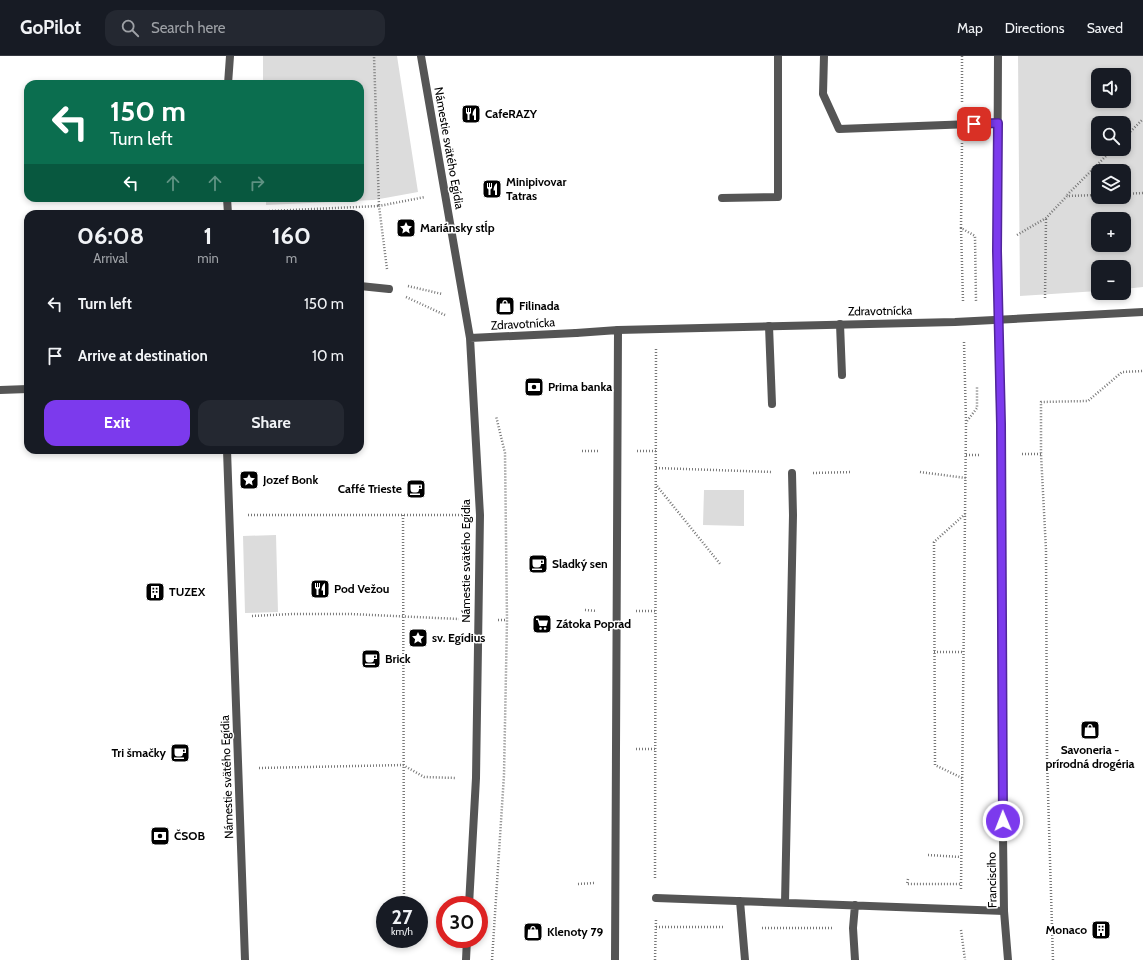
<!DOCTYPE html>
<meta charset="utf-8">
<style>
:root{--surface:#171b24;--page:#242831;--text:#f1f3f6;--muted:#9ea1a6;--line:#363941;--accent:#7c3aed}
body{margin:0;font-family:Cabin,sans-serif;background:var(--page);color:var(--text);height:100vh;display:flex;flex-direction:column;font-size:15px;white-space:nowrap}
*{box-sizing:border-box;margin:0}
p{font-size:13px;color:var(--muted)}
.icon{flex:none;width:22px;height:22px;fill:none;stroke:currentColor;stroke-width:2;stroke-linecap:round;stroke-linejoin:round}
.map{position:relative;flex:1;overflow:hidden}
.side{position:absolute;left:24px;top:154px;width:340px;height:244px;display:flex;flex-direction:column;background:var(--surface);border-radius:12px;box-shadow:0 2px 6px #0003}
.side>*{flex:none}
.banner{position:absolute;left:24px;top:24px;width:340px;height:122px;border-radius:12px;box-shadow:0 2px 6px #0003;background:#0b6e4f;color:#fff;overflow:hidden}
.controls{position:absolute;left:1091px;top:12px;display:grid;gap:8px}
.controls a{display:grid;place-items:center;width:40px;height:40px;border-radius:8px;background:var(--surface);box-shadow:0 2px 6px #0003;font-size:20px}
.speed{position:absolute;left:376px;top:840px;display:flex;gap:8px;font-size:20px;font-weight:700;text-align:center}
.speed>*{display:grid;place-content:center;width:52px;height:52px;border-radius:50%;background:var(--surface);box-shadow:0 2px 6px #0003;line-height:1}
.speed small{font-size:10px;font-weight:400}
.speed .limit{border:6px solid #d22;background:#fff;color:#111}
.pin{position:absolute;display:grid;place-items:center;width:34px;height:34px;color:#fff;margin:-17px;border-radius:8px;box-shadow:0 2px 6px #0006}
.me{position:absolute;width:44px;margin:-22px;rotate:359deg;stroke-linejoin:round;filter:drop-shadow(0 0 3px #0008)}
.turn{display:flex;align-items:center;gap:14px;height:84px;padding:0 20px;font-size:18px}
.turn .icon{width:52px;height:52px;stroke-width:2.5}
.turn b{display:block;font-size:28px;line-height:34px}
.lanes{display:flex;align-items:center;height:38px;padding:0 20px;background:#0003;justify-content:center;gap:20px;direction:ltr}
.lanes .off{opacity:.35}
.eta{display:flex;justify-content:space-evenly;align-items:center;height:68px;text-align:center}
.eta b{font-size:24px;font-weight:700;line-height:28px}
.cta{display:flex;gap:8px;margin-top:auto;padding:8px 20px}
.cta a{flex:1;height:46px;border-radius:12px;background:var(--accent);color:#fff;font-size:16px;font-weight:700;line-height:46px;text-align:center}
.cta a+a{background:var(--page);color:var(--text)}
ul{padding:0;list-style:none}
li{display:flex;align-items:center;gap:12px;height:52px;padding:0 20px}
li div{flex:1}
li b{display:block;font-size:15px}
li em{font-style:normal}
header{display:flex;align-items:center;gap:24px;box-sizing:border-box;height:56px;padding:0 20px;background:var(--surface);border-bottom:1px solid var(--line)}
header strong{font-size:19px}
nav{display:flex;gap:22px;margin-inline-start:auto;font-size:14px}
.search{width:280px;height:36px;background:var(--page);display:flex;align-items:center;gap:10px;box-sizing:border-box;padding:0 14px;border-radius:12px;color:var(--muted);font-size:15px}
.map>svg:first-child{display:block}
.green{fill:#dcdcdc;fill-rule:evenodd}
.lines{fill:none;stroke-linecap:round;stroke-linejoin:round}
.path{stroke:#777;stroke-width:2.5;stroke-dasharray:1 2;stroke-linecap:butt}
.lane{stroke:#555;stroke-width:8}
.street{stroke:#555;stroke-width:8}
.route-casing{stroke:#51269a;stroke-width:10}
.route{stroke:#7c3aed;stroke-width:7}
.labels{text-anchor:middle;stroke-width:3;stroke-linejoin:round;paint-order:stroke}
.poi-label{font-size:12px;font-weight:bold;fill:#000;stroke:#fff;text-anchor:start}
.street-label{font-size:12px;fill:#000;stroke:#fff}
</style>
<header>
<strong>GoPilot</strong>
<div class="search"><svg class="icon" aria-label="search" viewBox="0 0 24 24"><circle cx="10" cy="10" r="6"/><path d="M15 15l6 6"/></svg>Search here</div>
<nav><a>Map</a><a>Directions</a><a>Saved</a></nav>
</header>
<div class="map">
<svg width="1143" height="904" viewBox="0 0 1143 904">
<rect width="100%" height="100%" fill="#fff"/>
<path class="green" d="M263,0H397L418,136L374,144L266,149V142H360V28H263Z
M1018,0H1143V231L1124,233V211H1098V235L1020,240ZM1098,19H1124V45H1098ZM1098,67H1124V93H1098ZM1098,115H1124V141H1098ZM1098,163H1124V189H1098Z
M704,434H744V470L703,469Z
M276,479L278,556L245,557L243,480Z"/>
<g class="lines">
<path class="path" d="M962,0V48
M1124,82L1143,63
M962,87L961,172L975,180L976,245
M1124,138L1143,137
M1067,139L1113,93
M248,156L379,150L374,0
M961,172L963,245
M1017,179L1046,162L1067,140L1098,139
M387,213L379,150L425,141
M408,230L442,238
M406,241L445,259
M1045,242L1046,163
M967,365L977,352V330
M582,395H598
M637,395H656
M1022,398H1041
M966,399H981
M656,412L772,416
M920,416L966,422
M813,417L852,416
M657,430L721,509
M248,459H459
M403,459L404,849
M585,554L597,555
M636,555H656
M252,560L292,558H351L459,563
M498,564H507
M934,596H964
M636,693H656
M259,712L403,709L424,721L456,722
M962,722L935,709L934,486L965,458
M928,799L961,801
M655,822L656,293
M908,823L907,828H961
M578,828L595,827
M961,833L966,366L964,286
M656,871H723
M762,872H833
M961,874L965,904
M492,904L504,719L507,564L505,397L496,360
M655,904L656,863
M1053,904L1047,704L1046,494L1041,398V346L1088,345L1122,316L1143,315"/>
<path class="lane" d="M824,0L823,38L839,73L998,67
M722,142L778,141V0
M840,268L842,319
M769,270L772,348
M576,277L618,274L615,904
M656,842L1004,855
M740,845L745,904
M785,847L793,459L792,417
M855,904L853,872L855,849"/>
<path class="street" d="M421,0L470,282L480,459L476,722L469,849
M998,0L997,195L1001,398L1002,704L1004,855L1008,904
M228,28L230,0
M227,142L228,158
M360,230L389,233
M618,274L955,266L1143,256
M470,282L576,277
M0,334L28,333
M227,394L245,904
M466,904L467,883"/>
</g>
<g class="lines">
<g class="route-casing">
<path id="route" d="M974,68L998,67L997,195L1001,368L1003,765"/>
</g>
<use href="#route" class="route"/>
</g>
<defs>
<g id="restaurant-square" transform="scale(1)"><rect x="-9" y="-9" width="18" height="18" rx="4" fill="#000" stroke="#fff"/><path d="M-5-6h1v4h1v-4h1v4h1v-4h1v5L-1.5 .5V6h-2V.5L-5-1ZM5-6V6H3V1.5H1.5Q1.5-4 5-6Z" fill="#fff"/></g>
<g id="sight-square" transform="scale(1)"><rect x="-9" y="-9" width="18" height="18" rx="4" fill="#000" stroke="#fff"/><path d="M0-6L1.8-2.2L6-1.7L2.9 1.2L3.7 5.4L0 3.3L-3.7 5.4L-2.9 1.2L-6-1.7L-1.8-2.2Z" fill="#fff"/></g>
<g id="shop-square" transform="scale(1)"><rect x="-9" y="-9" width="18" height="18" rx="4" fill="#000" stroke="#fff"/><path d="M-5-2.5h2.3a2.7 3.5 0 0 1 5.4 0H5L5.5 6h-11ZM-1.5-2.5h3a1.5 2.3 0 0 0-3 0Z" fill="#fff"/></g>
<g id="bank-square" transform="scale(1)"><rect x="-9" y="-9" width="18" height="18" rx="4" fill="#000" stroke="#fff"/><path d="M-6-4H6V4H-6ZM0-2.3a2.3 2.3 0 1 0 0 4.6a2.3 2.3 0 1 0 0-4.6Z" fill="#fff"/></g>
<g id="cafe-square" transform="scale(1)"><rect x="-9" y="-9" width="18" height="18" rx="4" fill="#000" stroke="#fff"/><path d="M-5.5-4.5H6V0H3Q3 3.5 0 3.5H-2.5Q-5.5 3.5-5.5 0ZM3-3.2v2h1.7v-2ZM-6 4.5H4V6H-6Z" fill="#fff"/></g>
<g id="building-square" transform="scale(1)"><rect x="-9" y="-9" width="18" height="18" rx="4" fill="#000" stroke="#fff"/><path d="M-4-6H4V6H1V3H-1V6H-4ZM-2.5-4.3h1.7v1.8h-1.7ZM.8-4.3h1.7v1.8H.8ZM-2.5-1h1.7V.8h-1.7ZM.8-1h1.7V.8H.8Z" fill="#fff"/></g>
<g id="supermarket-square" transform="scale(1)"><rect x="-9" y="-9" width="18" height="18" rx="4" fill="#000" stroke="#fff"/><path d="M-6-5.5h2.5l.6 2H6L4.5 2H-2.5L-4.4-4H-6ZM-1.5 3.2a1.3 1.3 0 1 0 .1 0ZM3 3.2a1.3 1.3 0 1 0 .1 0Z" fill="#fff"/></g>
</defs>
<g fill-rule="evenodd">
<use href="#restaurant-square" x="471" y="58"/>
<use href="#restaurant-square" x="492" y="133"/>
<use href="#sight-square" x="406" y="172"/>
<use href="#shop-square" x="505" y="250"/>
<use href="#bank-square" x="534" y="331"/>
<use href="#sight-square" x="249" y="424"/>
<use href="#cafe-square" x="416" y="433"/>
<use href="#cafe-square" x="538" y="508"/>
<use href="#restaurant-square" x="320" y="533"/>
<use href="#building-square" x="155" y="536"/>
<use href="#supermarket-square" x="542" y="568"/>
<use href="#sight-square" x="418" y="582"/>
<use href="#cafe-square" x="371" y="603"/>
<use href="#shop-square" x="1090" y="674"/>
<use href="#cafe-square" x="180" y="697"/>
<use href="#bank-square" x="160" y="780"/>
<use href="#building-square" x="1101" y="874"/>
<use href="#shop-square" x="533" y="876"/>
</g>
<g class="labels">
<g class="poi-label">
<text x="485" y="62">CafeRAZY</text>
<text x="506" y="130">Minipivovar<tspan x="506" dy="14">Tatras</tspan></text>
<text x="420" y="176">Mariánsky stĺp</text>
<text x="519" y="254">Filinada</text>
<text x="548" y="335">Prima banka</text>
<text x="263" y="428">Jozef Bonk</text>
<text x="402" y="437" text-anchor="end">Caffé Trieste</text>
<text x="552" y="512">Sladký sen</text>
<text x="334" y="537">Pod Vežou</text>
<text x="169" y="540">TUZEX</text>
<text x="556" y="572">Zátoka Poprad</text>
<text x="432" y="586">sv. Egídius</text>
<text x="385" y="607">Brick</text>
<text x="1090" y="698" text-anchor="middle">Savoneria -<tspan x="1090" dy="14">prírodná drogéria</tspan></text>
<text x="166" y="701" text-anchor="end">Tri šmačky</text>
<text x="174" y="784">ČSOB</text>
<text x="1087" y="878" text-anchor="end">Monaco</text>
<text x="547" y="880">Klenoty 79</text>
</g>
<g class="street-label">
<text transform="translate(449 92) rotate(80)" y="4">Námestie svätého Egídia</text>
<text transform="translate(880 255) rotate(-1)" y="4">Zdravotnícka</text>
<text transform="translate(523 268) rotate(-3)" y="4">Zdravotnícka</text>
<text transform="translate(466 505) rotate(-90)" y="4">Námestie svätého Egídia</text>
<text transform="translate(227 721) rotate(-92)" y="4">Námestie svätého Egídia</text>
<text transform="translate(992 824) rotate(-91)" y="4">Francisciho</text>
</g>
</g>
</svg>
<div class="controls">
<a><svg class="icon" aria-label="sound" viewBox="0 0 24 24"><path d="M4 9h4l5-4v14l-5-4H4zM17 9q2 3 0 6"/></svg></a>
<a><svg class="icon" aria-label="search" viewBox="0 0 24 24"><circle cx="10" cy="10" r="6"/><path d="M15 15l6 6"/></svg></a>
<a><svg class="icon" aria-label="layers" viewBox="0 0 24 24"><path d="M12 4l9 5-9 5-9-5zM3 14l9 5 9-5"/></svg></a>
<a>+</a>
<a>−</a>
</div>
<div class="speed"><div>27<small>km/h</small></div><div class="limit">30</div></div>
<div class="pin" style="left:974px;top:68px;background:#d93025"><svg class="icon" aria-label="arrive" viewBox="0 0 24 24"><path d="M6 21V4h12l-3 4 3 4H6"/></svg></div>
<svg class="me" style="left:1003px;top:765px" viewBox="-20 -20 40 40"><circle r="17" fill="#7c3aed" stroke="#fff" stroke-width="3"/><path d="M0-11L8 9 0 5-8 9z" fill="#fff"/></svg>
<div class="banner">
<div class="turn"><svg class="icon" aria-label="left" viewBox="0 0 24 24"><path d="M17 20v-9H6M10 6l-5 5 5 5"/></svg><div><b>150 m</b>Turn left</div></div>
<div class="lanes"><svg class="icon" aria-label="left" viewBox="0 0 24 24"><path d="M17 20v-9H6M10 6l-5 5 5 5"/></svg><svg class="icon off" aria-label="ahead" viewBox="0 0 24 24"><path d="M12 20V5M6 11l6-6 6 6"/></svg><svg class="icon off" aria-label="ahead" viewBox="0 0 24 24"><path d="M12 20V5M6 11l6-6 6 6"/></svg><svg class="icon off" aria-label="right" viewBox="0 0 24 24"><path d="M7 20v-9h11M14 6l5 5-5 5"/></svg></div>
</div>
<section class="side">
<div class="eta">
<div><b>06:08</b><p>Arrival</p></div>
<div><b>1</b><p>min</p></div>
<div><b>160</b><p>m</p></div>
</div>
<ul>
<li><svg class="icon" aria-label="left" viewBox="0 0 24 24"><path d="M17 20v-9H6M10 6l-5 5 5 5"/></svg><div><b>Turn left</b></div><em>150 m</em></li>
<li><svg class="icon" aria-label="arrive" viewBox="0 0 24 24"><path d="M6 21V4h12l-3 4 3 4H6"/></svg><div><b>Arrive at destination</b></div><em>10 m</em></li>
</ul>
<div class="cta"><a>Exit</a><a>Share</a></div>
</section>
</div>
